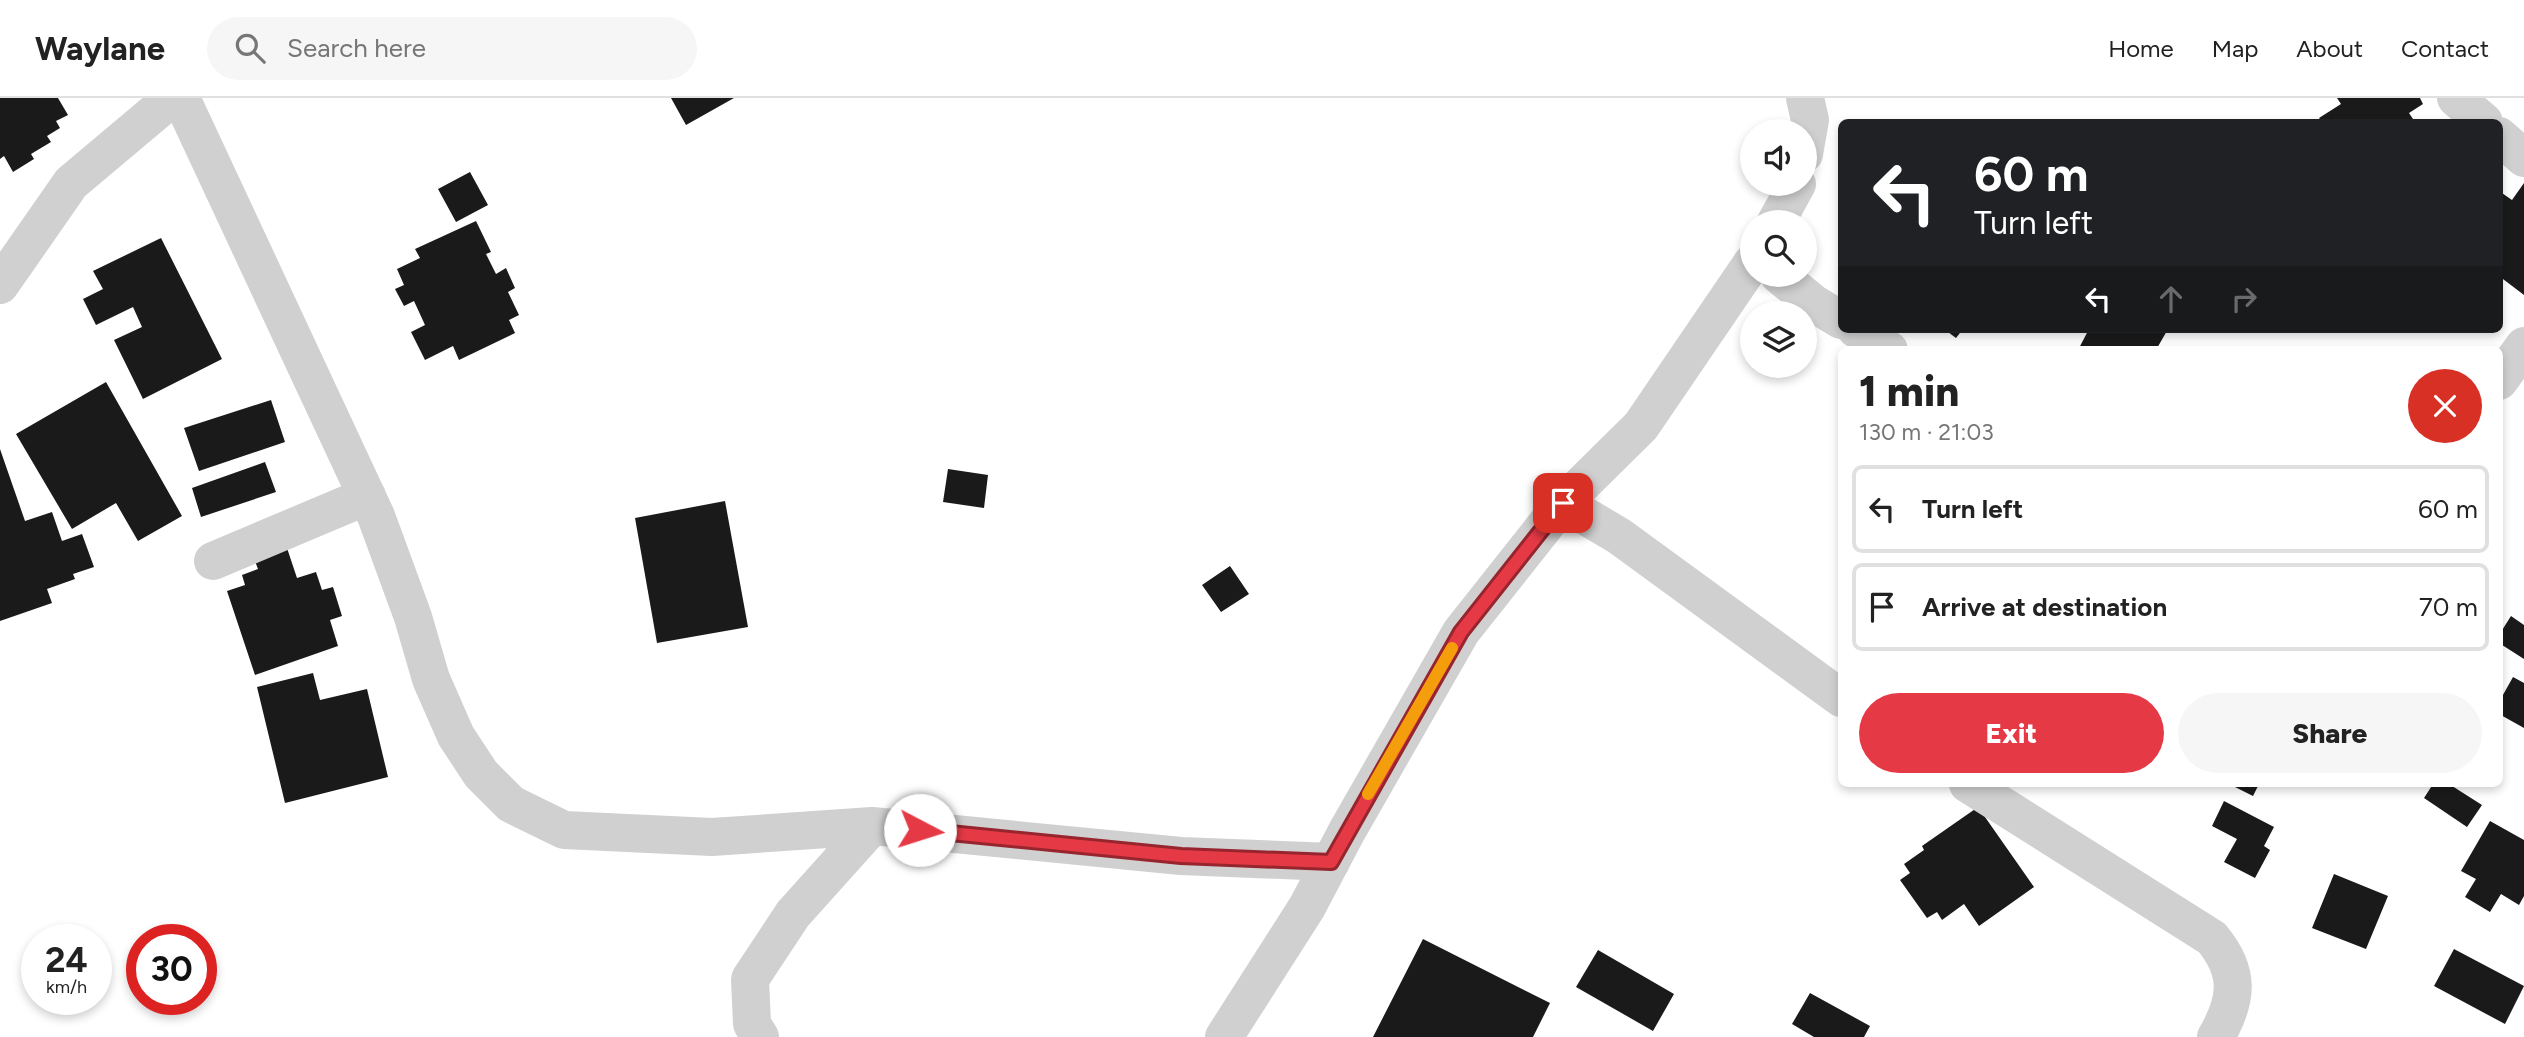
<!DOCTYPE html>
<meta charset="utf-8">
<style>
:root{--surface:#fff;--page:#f6f6f6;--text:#222;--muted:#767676;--line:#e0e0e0;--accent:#e63946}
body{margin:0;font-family:Figtree,sans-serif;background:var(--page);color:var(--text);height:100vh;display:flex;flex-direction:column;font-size:26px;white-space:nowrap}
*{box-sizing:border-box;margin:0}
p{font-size:23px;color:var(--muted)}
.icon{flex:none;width:38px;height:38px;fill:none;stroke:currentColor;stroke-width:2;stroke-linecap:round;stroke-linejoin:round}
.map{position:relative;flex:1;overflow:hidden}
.sheet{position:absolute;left:1838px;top:248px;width:665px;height:441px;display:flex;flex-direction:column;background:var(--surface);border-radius:10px;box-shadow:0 4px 10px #0003}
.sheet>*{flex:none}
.guide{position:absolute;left:1838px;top:21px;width:665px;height:214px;border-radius:10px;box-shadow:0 4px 10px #0003;background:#202124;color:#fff;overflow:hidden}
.controls{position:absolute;left:1740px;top:21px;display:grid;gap:14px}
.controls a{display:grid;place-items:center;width:77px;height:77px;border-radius:50%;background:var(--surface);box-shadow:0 4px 10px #0003;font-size:35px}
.speed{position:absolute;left:21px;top:826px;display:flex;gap:14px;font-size:35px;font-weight:700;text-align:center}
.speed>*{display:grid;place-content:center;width:91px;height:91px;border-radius:50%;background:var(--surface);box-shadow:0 4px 10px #0003;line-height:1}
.speed small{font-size:18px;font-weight:400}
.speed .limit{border:10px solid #d22;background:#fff;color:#111}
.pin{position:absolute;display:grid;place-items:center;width:60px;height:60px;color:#fff;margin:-30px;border-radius:14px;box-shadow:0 4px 10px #0006}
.me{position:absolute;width:77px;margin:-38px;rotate:95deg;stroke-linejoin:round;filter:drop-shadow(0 0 5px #0008)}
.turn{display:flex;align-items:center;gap:24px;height:147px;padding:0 21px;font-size:32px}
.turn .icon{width:91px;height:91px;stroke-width:2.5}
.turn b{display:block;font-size:49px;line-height:60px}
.lanes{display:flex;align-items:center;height:66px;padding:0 21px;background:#0003;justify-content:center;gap:35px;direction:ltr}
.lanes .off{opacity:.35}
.round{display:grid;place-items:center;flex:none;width:74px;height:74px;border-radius:37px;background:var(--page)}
.summary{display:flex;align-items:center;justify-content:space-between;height:119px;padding:0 21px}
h1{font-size:42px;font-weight:800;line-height:52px}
.primary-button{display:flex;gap:14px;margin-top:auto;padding:14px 21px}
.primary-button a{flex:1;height:80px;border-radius:42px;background:var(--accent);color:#fff;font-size:28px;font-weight:800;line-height:80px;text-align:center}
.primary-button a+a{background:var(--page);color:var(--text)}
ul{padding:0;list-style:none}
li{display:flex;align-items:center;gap:21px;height:88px;margin:0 14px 10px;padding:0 7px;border:4px solid var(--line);border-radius:10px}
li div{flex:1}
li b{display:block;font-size:26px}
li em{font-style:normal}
header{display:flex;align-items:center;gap:42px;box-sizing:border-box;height:98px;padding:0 35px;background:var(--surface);border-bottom:2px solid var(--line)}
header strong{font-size:33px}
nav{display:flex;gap:38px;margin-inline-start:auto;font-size:24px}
.search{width:490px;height:63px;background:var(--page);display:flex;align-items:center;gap:18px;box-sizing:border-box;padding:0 24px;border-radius:38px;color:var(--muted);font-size:26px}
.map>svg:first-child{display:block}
.building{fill:#1a1a1a}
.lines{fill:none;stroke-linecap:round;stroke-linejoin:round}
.minor{stroke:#d0d0d0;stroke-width:38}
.route-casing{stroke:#96252e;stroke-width:18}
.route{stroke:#e63946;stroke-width:12}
.slow{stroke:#f59e0b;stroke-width:12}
</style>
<header>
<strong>Waylane</strong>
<div class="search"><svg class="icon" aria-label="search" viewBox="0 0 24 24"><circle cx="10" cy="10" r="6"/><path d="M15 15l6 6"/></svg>Search here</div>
<nav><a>Home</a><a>Map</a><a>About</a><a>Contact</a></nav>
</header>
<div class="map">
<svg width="2524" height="939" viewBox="0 0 2524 939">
<rect width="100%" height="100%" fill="#fff"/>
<path class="building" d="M0,0H58L68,17L56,23L60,30L47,38L51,44L31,56L34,61L13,74L4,58L0,61Z
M671,0H734L686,27Z
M2337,0H2420L2423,6L2409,15L2415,24H2322L2319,20L2341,6Z
M470,74L488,107L456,124L438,91Z
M2524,85V197L2499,178V93L2512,102Z
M476,123L491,154L486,156L496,176L506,170L515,190L508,194L519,217L509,222L515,235L459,262L453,248L425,262L411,234L425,227L414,203L404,208L395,191L404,187L397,171L420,160L415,151Z
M161,140L222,261L143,301L114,242L142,229L133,209L96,227L83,201L103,191L93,173Z
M1944,231H1963L1956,240Z
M2089,231H2168L2156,252H2078Z
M106,284L182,418L138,443L116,405L72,431L16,336Z
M271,302L285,344L199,373L184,330Z
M0,351L25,423L52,414L62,443L82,436L94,469L73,476L75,481L47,491L52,505L0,523Z
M265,364L276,394L201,419L192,390Z
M948,371L988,377L984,410L943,404Z
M725,403L748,529L657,545L635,420Z
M286,447L297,480L316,474L322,492L333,489L342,518L330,522L338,548L255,577L227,493L245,487L242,477L258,471L253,458Z
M1230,468L1249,496L1221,514L1202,487Z
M2511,518L2524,527V561L2499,545V537Z
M313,575L320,602L367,591L388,679L285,705L257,589Z
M2513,579L2524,585V630L2499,616V604Z
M2229,686H2259L2253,698Z
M2433,686H2449L2482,707L2467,729L2424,700Z
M2224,703L2274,729L2264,748L2270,752L2255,780L2224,764L2237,741L2212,728Z
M1978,709L2034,789L1979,828L1964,806L1942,822L1937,814L1927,820L1900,782L1910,775L1904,766L1924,752L1922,748Z
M2490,723L2524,742V798L2519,807L2501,796L2490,814L2465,799L2476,781L2461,773Z
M2334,776L2388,798L2366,851L2312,830Z
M1423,841L1550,905L1533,939H1373Z
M2454,851L2524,888L2505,926L2434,888Z
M1598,852L1674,896L1653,933L1576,889Z
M1810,895L1870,928L1864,939H1814L1792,926Z"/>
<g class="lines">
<path class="minor" d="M181,0L376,418L413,519L431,581L456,638L481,676L511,706L564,732L712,739L872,728L1181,758L1331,764
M2456,0L2484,24
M2499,38L2524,60
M1804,56L1810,22L1805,0
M1776,124L1797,86
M1779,177L1813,205L1841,222
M0,187L71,85L172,0
M1856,231L1889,252
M2499,283L2524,248
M1563,405L1619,438L1841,600
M213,463L367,398
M1968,686L2212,840C2240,874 2238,901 2216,939
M760,939L752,926L750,881L793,816L872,728
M1224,939L1307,809L1347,733L1461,534L1563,405L1641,328L1752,165"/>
</g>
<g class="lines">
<g class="route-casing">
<path id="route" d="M920,732L1181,758L1331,764L1461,534L1563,405"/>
</g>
<use href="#route" class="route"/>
<path class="slow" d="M1368,696L1452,550"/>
</g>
</svg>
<div class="controls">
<a><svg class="icon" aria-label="sound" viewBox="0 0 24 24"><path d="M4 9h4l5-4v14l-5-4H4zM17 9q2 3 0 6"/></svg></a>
<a><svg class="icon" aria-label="search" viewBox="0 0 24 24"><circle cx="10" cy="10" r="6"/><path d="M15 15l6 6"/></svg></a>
<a><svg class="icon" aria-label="layers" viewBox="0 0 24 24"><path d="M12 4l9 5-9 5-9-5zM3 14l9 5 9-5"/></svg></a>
</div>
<div class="speed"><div>24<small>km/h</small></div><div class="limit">30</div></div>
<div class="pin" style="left:1563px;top:405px;background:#d93025"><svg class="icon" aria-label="arrive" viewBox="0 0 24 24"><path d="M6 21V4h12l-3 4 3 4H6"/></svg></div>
<svg class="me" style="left:920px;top:732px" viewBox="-20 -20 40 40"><circle r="19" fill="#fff"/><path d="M0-13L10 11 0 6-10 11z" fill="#e63946"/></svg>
<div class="guide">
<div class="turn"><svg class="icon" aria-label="left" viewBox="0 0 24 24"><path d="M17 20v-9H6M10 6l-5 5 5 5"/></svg><div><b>60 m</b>Turn left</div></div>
<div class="lanes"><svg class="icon" aria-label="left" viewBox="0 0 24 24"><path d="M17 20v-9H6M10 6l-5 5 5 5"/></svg><svg class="icon off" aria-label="ahead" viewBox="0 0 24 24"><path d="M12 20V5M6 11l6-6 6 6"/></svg><svg class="icon off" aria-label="right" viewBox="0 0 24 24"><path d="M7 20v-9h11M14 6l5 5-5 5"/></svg></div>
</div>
<section class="sheet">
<div class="summary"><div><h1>1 min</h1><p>130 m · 21:03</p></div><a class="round" style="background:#d93025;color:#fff"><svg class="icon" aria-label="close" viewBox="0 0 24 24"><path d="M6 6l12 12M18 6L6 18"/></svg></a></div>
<ul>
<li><svg class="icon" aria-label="left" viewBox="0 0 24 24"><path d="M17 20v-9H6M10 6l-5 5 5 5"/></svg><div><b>Turn left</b></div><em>60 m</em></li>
<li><svg class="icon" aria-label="arrive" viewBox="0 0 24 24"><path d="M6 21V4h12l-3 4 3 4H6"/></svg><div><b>Arrive at destination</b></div><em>70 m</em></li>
</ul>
<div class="primary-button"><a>Exit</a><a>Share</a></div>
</section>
</div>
